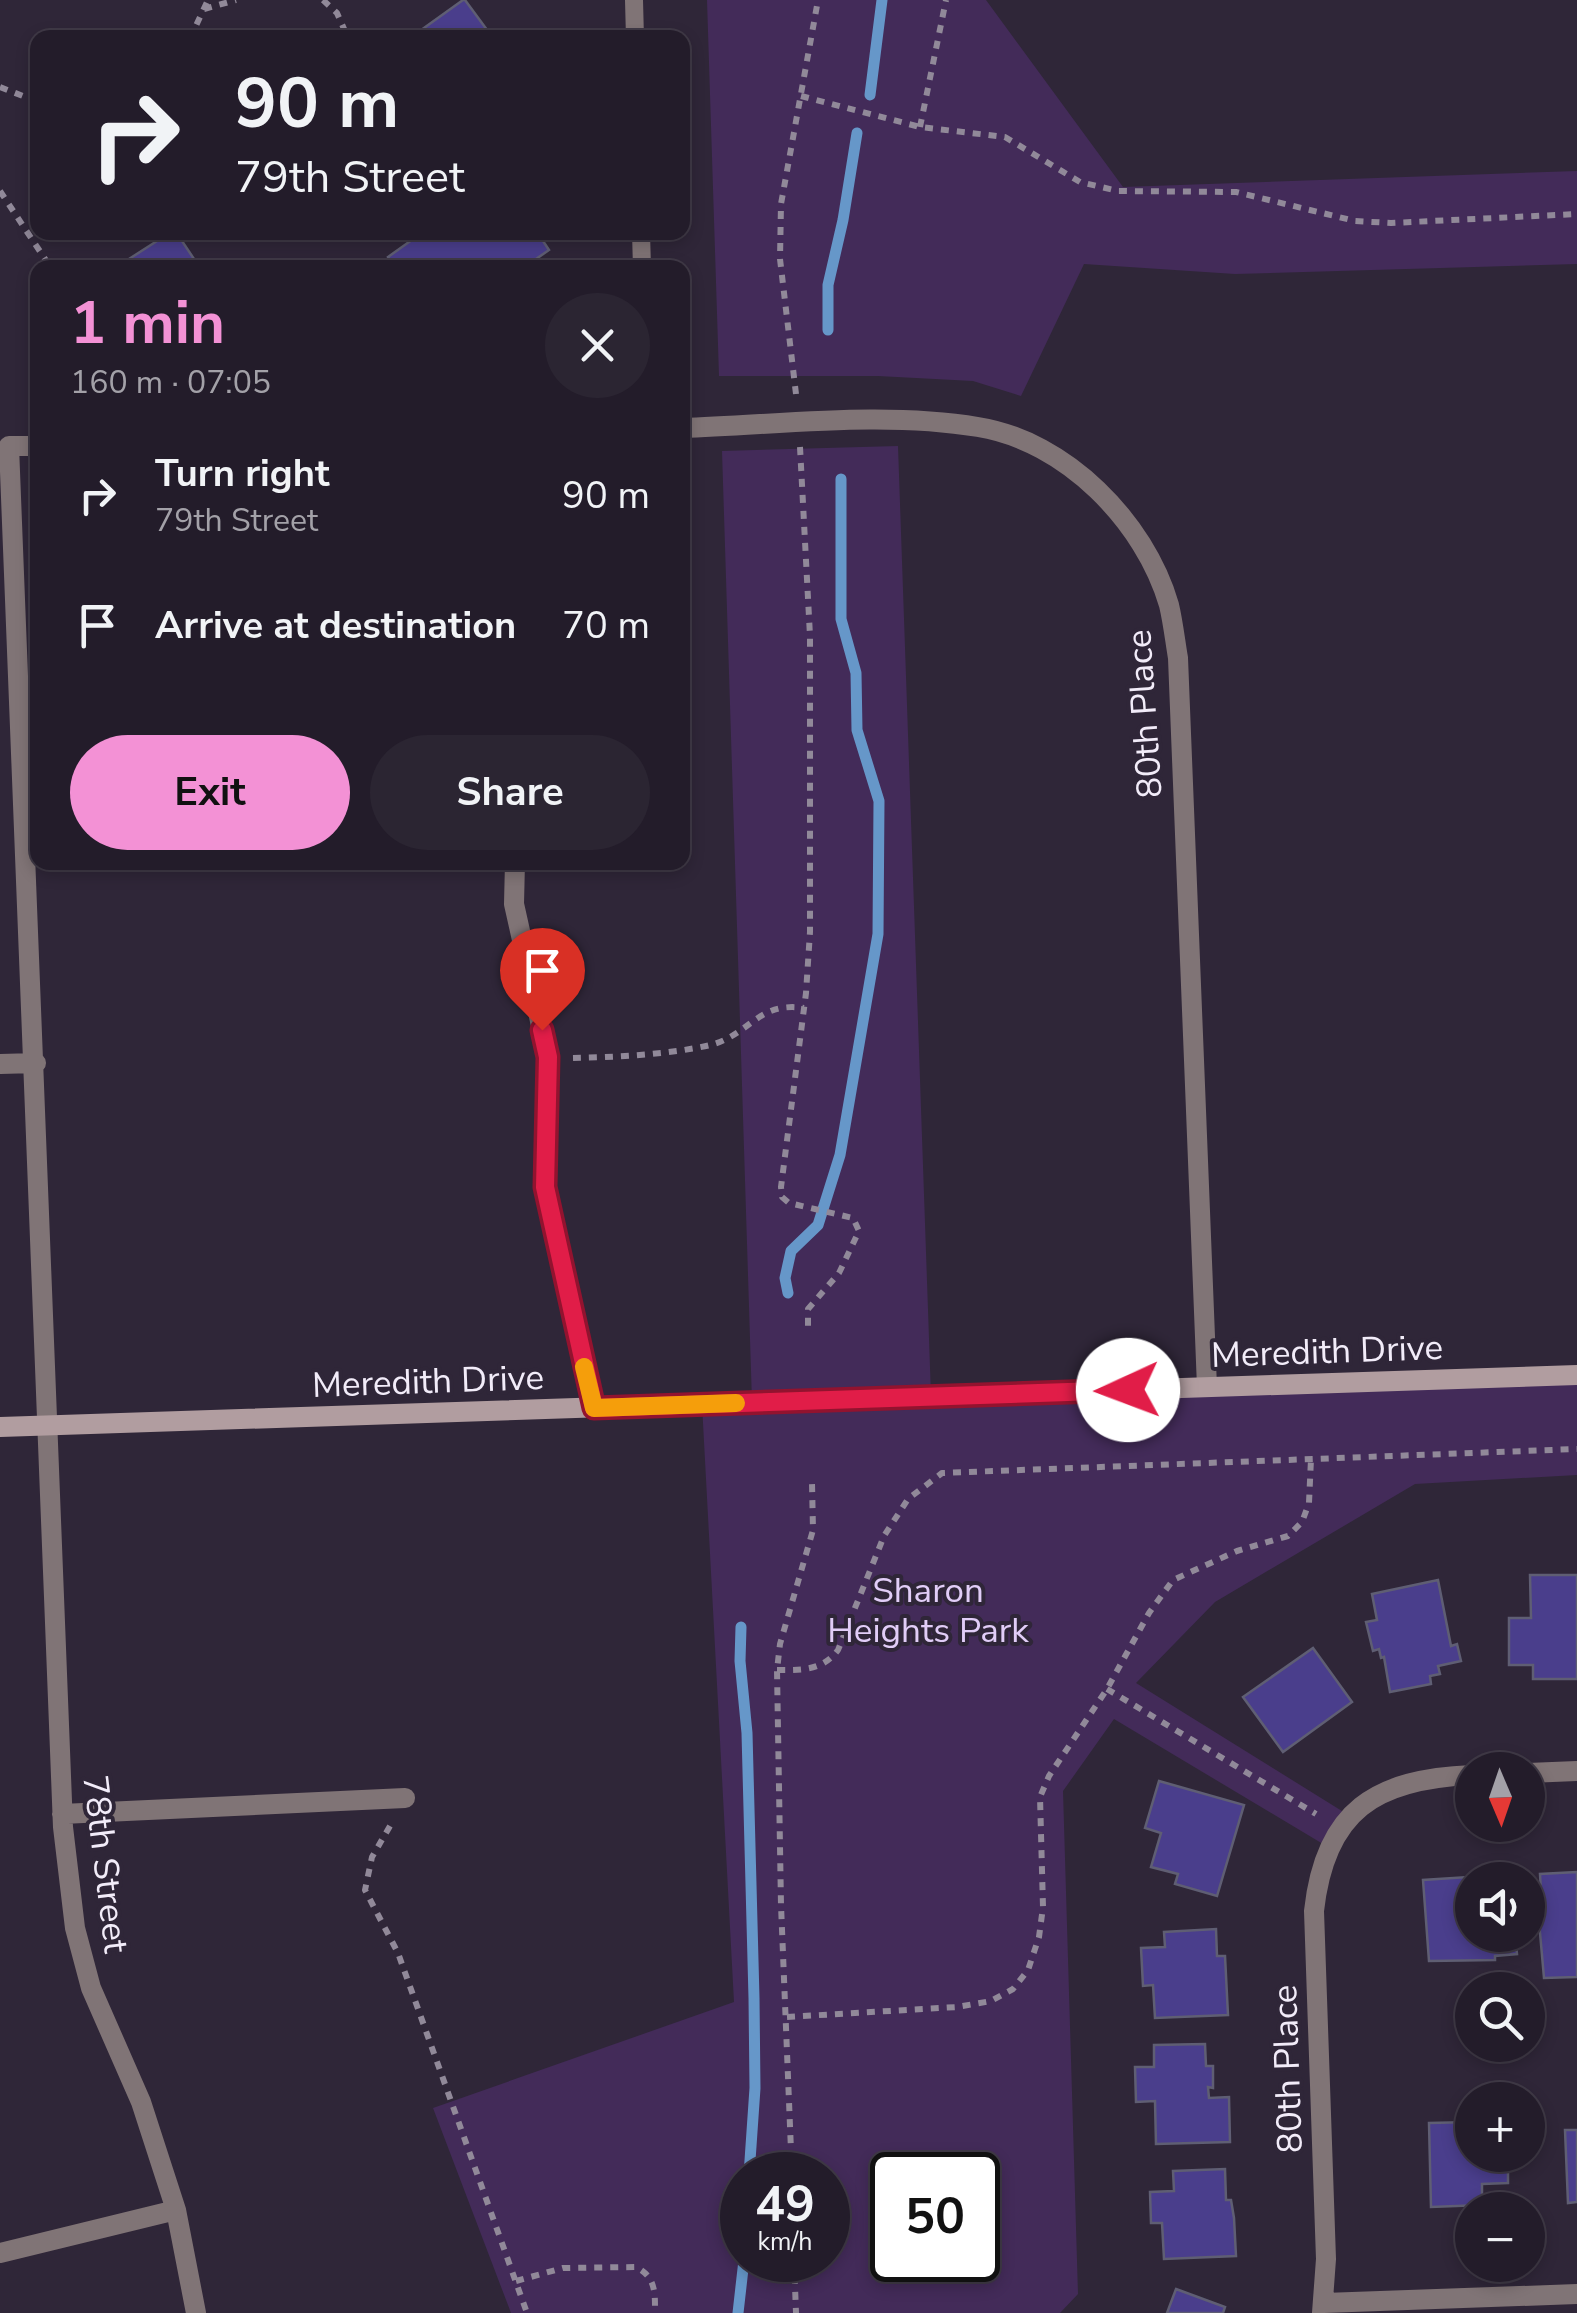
<!DOCTYPE html>
<meta charset="utf-8">
<style>
:root{--surface:#231c2a;--page:#2b2532;--text:#f1f3f6;--muted:#a3a1a8;--line:#403a47;--accent:#f391d5}
body{margin:0;font-family:"Nunito Sans",sans-serif;background:var(--page);color:var(--text);height:100vh;display:flex;flex-direction:column;font-size:38px;white-space:nowrap}
*{box-sizing:border-box;margin:0}
p{font-size:32px;color:var(--muted)}
.icon{flex:none;width:55px;height:55px;fill:none;stroke:currentColor;stroke-width:2;stroke-linecap:round;stroke-linejoin:round}
.map{position:relative;flex:1;overflow:hidden}
.panel{position:absolute;left:30px;top:260px;width:660px;height:610px;display:flex;flex-direction:column;background:var(--surface);border-radius:20px;box-shadow:0 5px 15px #0003,0 0 0 2px var(--line)}
.panel>*{flex:none}
.guide{position:absolute;left:30px;top:30px;width:660px;height:210px;border-radius:20px;box-shadow:0 5px 15px #0003,0 0 0 2px var(--line);background:#231c2a;color:var(--text);overflow:hidden}
.needle{width:65px;rotate:178deg}
.tools{position:absolute;left:1455px;top:1752px;display:grid;gap:20px}
.tools a{display:grid;place-items:center;width:90px;height:90px;border-radius:50%;background:var(--surface);box-shadow:0 5px 15px #0003,0 0 0 2px var(--line);font-size:50px}
.speed{position:absolute;left:720px;top:2152px;display:flex;gap:20px;font-size:50px;font-weight:700;text-align:center}
.speed>*{display:grid;place-content:center;width:130px;height:130px;border-radius:50%;background:var(--surface);box-shadow:0 5px 15px #0003,0 0 0 2px var(--line);line-height:1}
.speed small{font-size:25px;font-weight:400}
.speed .limit{border:5px solid #111;border-radius:15px;background:#fff;color:#111}
.pin{position:absolute;display:grid;place-items:center;width:85px;height:85px;color:#fff;margin:-102px -42px;border-radius:50% 50% 50% 0;rotate:-45deg;box-shadow:0 0 10px #0007}
.pin .icon{rotate:45deg}
.me{position:absolute;width:110px;margin:-55px;rotate:268deg;stroke-linejoin:round;filter:drop-shadow(0 0 8px #0008)}
.turn{display:flex;align-items:center;gap:35px;height:210px;padding:0 40px;font-size:45px}
.turn .icon{width:130px;height:130px;stroke-width:2.5}
.turn b{display:block;font-size:70px;line-height:85px}
.round{display:grid;place-items:center;flex:none;width:105px;height:105px;border-radius:52px;background:var(--page)}
.headline{display:flex;align-items:center;justify-content:space-between;height:170px;padding:0 40px}
h1{font-size:60px;font-weight:700;line-height:75px;color:var(--accent)}
.action{display:flex;gap:20px;margin-top:auto;padding:20px 40px}
.action a{flex:1;height:115px;border-radius:60px;background:var(--accent);color:#111;font-size:40px;font-weight:700;line-height:115px;text-align:center}
.action a+a{background:var(--page);color:var(--text)}
ul{padding:0;list-style:none}
li{display:flex;align-items:center;gap:30px;height:130px;padding:0 40px}
li div{flex:1}
li b{display:block;font-size:38px}
li em{font-style:normal}
.map>svg:first-child{display:block}
.green{fill:#432b59;fill-rule:evenodd}
.lines{fill:none;stroke-linecap:round;stroke-linejoin:round}
.stream{stroke:#6697c9;stroke-width:11}
.building{fill:#4a3e8c;stroke:#5f5e73;stroke-width:2.5}
.path{stroke:#918999;stroke-width:6;stroke-dasharray:8 8;stroke-linecap:butt}
.service{stroke:#807476;stroke-width:18}
.minor{stroke:#807476;stroke-width:20}
.secondary{stroke:#b19da0;stroke-width:20}
.route-casing{stroke:#92132f;stroke-width:25}
.route{stroke:#e11d48;stroke-width:18}
.slow{stroke:#f59e0b;stroke-width:18}
.labels{text-anchor:middle;stroke-width:8;stroke-linejoin:round;paint-order:stroke}
.street-label{font-size:35px;fill:#f2ecf9;stroke:#2f2638}
.park-label{font-size:35px;fill:#e1cdf7;stroke:#2f2638}
</style>
<div class="map">
<svg width="1577" height="2313" viewBox="0 0 1577 2313">
<rect width="100%" height="100%" fill="#2f2638"/>
<path class="green" d="M707,0H986L1123,187L1577,171V264L1235,274L1084,264L1021,396L973,381L878,376H719Z
M898,446L931,1396L1577,1375V1475L1415,1484L1215,1602L1136,1683L1350,1816L1328,1847L1114,1719L1063,1791L1078,2294L1060,2313H511L433,2108L734,2002L702,1404L752,1402L722,451ZM742,2175H828V2260H742ZM892,2175H978V2260H892Z"/>
<g class="lines">
<path class="stream" d="M870,95L882,0
M828,330V285L843,220L857,133
M788,1293L785,1278L791,1251L818,1225L840,1155L878,934L879,801L857,730L856,673L841,619V479
M741,1627L740,1661L747,1733L754,1998L755,2088L749,2175
M738,2313L744,2260"/>
</g>
<path class="building" d="M465,0L493,38H410L463,0Z
M171,232H176L200,268H115Z
M423,232H537L549,250L523,268H395L388,257Z
M1530,1575H1577V1679H1533V1665H1509V1618H1531Z
M1438,1580L1451,1646L1457,1644L1461,1661L1438,1666L1440,1674L1430,1676L1431,1684L1390,1692L1384,1657L1381,1658L1379,1649L1373,1651L1366,1622L1377,1620L1372,1594Z
M1313,1648L1352,1702L1283,1752L1243,1697Z
M1159,1781L1244,1805L1217,1896L1175,1884L1178,1874L1151,1867L1161,1833L1145,1828Z
M1577,1872V1977L1544,1978L1538,1910L1542,1909L1540,1874Z
M1468,1877L1469,1895H1472V1935H1515L1517,1954L1495,1956V1960L1429,1961L1423,1880Z
M1216,1929L1217,1956H1225L1228,2015L1155,2018L1153,1985L1143,1986L1141,1948L1165,1947L1164,1932Z
M1205,2044L1206,2066H1213V2088L1208,2087L1209,2098L1229,2097L1230,2142L1156,2144L1155,2101L1136,2102L1135,2067H1154V2045Z
M1472,2122V2155H1508V2183L1482,2184V2205L1431,2207L1429,2123Z
M1565,2130H1577V2202L1568,2203Z
M1225,2169L1226,2200H1231L1234,2218L1236,2256L1164,2259L1162,2223H1151L1150,2192L1174,2191L1173,2171Z
M1176,2289L1225,2307L1223,2313H1167Z"/>
<g class="lines">
<path class="path" d="M323,0L337,13L348,38
M204,9L236,0
M188,38L194,30L208,0
M0,87L38,102
M801,96L920,127L1005,137L1080,182L1118,191L1236,192L1355,221L1391,223L1577,214
M920,127L946,0
M0,191L51,268
M796,394L780,259L781,204L818,0
M800,447L810,636V932L806,993L781,1187L782,1197L789,1203L853,1218L859,1231L839,1273L808,1309V1332
M573,1058C616,1057 663,1055 706,1046C750,1037 756,1001 804,1008
M777,1670C802,1670 822,1671 838,1650L884,1536L908,1499L942,1473L1577,1449
M1107,1689L1316,1814
M390,1826L372,1857L365,1890L398,1953L527,2313
M787,2017L957,2007L991,2001L1013,1989L1028,1970L1039,1937L1043,1907L1040,1797L1049,1776L1107,1689L1149,1613L1173,1580L1237,1551L1288,1536L1302,1522L1309,1503L1311,1459
M792,2175L781,1905L777,1670L780,1644L813,1530L812,1483
M794,2260L796,2313
M516,2281L563,2268L636,2267C656,2277 655,2293 655,2313"/>
<path class="service" d="M634,0L635,38
M641,232L642,268"/>
<path class="minor" d="M682,428C779,425 882,411 978,427C1066,441 1145,522 1169,605C1173,622 1175,640 1178,658L1207,1387
M38,446H9L63,1827L75,1928L91,1988L141,2102L176,2210L196,2313
M515,862L514,904L548,1057L545,1187L593,1408
M0,1064L36,1063
M1528,1773L1577,1771
M62,1814L405,1798
M0,2253L176,2210
M1324,2303L1577,2294
M1322,2313L1326,2259L1314,1911C1325,1810 1376,1779 1472,1775"/>
<path class="secondary" d="M0,1427L1577,1375"/>
</g>
<g class="lines">
<g class="route-casing">
<path id="route" d="M542,1030L548,1057L545,1187L594,1408L1128,1390"/>
</g>
<use href="#route" class="route"/>
<path class="slow" d="M584,1367L594,1408L736,1403"/>
</g>
<g class="labels">
<g class="street-label">
<text transform="translate(1144 714) rotate(-94)" y="12">80th Place</text>
<text transform="translate(1327 1351) rotate(-2)" y="12">Meredith Drive</text>
<text transform="translate(428 1381) rotate(-2)" y="12">Meredith Drive</text>
<text transform="translate(106 1864) rotate(83)" y="12">78th Street</text>
<text transform="translate(1287 2069) rotate(-92)" y="12">80th Place</text>
</g>
<g class="park-label">
<text x="928" y="1602">Sharon<tspan x="928" dy="40">Heights Park</tspan></text>
</g>
</g>
</svg>
<div class="tools">
<a><svg class="needle" viewBox="-14 -14 28 28"><path d="M0-13l5 13h-10z" fill="#e53935"/><path d="M0 13l5-13h-10z" fill="#a3a1a8"/></svg></a>
<a><svg class="icon" aria-label="sound" viewBox="0 0 24 24"><path d="M4 9h4l5-4v14l-5-4H4zM17 9q2 3 0 6"/></svg></a>
<a><svg class="icon" aria-label="search" viewBox="0 0 24 24"><circle cx="10" cy="10" r="6"/><path d="M15 15l6 6"/></svg></a>
<a>+</a>
<a>−</a>
</div>
<div class="speed"><div>49<small>km/h</small></div><div class="limit">50</div></div>
<div class="pin" style="left:542px;top:1030px;background:#d93025"><svg class="icon" aria-label="arrive" viewBox="0 0 24 24"><path d="M6 21V4h12l-3 4 3 4H6"/></svg></div>
<svg class="me" style="left:1128px;top:1390px" viewBox="-20 -20 40 40"><circle r="19" fill="#fff"/><path d="M0-13L10 11 0 6-10 11z" fill="#e11d48"/></svg>
<div class="guide">
<div class="turn"><svg class="icon" aria-label="right" viewBox="0 0 24 24"><path d="M7 20v-9h11M14 6l5 5-5 5"/></svg><div><b>90 m</b>79th Street</div></div>
</div>
<section class="panel">
<div class="headline"><div><h1>1 min</h1><p>160 m · 07:05</p></div><a class="round"><svg class="icon" aria-label="close" viewBox="0 0 24 24"><path d="M6 6l12 12M18 6L6 18"/></svg></a></div>
<ul>
<li><svg class="icon" aria-label="right" viewBox="0 0 24 24"><path d="M7 20v-9h11M14 6l5 5-5 5"/></svg><div><b>Turn right</b><p>79th Street</p></div><em>90 m</em></li>
<li><svg class="icon" aria-label="arrive" viewBox="0 0 24 24"><path d="M6 21V4h12l-3 4 3 4H6"/></svg><div><b>Arrive at destination</b></div><em>70 m</em></li>
</ul>
<div class="action"><a>Exit</a><a>Share</a></div>
</section>
</div>
